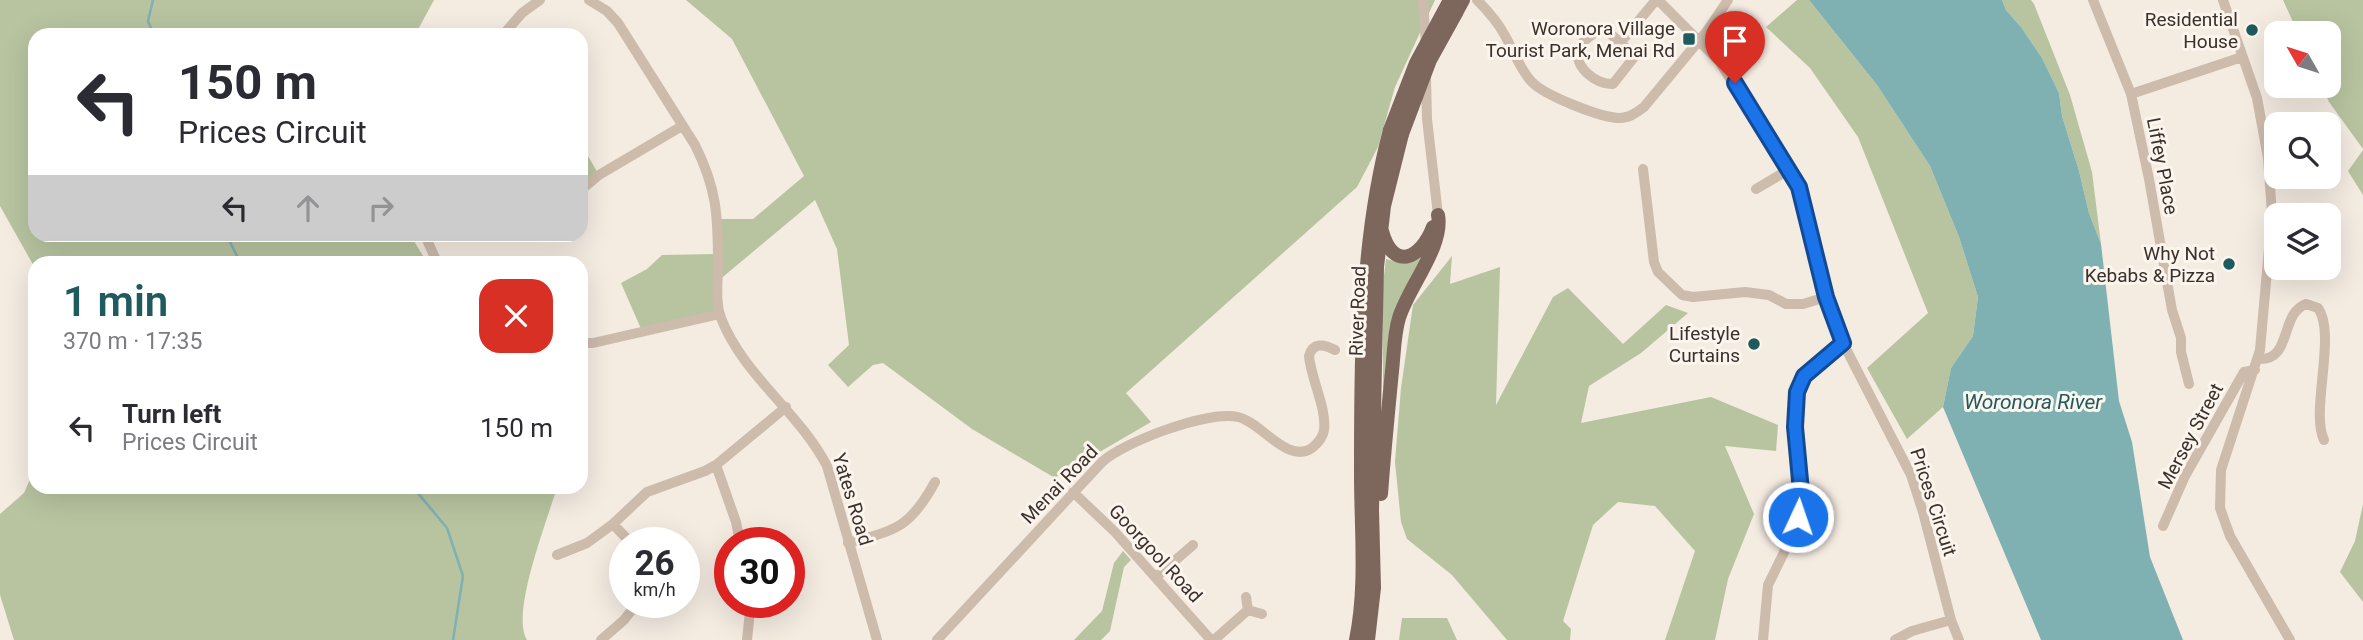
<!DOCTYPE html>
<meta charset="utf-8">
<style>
:root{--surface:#fff;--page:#f2f2f3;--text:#2b2b33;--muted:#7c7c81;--accent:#1f5a5e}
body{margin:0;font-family:Roboto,sans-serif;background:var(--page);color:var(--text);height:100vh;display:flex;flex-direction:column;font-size:26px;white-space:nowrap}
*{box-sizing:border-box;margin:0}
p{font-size:23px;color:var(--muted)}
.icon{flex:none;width:38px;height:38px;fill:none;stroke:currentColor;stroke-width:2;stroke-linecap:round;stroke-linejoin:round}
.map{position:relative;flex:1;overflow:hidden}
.sheet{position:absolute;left:28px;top:256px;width:560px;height:238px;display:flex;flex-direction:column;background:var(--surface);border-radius:21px;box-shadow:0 7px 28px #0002}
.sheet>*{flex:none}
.guide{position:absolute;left:28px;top:28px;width:560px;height:214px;border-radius:21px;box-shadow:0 7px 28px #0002;background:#fff;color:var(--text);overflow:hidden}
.needle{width:46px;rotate:309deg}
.buttons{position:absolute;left:2264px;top:21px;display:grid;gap:14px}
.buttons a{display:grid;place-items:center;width:77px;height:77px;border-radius:14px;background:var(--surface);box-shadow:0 7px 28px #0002;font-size:35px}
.speed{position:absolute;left:609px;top:527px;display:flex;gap:14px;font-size:35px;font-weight:700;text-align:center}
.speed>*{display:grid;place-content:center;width:91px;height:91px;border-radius:50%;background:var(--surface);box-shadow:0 7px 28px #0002;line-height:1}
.speed small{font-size:18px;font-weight:400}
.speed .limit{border:10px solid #d22;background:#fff;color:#111}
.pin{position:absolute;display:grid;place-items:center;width:60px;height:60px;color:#fff;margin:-72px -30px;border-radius:50% 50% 50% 0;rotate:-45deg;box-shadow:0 0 7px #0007}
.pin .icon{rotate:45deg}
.me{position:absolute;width:77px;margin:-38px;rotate:3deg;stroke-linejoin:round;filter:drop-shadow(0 0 5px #0008)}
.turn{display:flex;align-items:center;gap:24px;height:147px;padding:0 35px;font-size:32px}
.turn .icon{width:91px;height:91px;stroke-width:2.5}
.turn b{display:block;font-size:49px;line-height:60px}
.lanes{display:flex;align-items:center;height:66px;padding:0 35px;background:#0003;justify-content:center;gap:35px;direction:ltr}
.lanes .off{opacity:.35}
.round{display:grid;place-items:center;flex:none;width:74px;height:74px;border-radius:21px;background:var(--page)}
.head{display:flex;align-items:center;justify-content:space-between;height:119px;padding:0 35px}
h1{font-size:42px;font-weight:600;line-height:52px;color:var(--accent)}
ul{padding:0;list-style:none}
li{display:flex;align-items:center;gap:21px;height:105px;padding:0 35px}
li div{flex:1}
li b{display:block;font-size:26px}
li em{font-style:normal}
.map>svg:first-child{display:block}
.green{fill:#b8c4a0}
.water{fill:#7fb0b2}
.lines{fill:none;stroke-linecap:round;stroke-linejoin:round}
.stream{stroke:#7fb0b2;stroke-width:2.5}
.minor{stroke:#cdbbac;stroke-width:10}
.major{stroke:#7d675c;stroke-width:14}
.major-bridge{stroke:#7d675c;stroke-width:14}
.route-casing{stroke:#114b97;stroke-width:18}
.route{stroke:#1a73e8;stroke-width:12}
.poi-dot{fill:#1f5a5e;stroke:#fbf5ee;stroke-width:2.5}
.labels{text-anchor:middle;stroke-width:6;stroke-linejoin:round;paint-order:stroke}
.poi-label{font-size:19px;fill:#3b302b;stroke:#fbf5ee;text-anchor:end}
.street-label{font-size:19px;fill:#3b302b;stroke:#fbf5ee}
.water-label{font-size:21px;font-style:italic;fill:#1f5a5e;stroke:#fbf5ee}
</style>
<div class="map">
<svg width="2363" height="640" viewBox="0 0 2363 640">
<rect width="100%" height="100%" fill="#f4ebe1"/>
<path class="green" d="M0,0H434L415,35H35V234L410,235L427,262H35V268L0,206Z
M686,0H1435L1395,87L1378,147L1357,187L1126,393L1151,422L1055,478L972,429L883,363L873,365L848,387L828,365L849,345L837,249L815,200L718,281L720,314L642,331L621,283L647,269L662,255L717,254V219H753L804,176L732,39Z
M1797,0H1809L1877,85L1930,166L1959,237L1978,297L1973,336L1951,368L1943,407L1907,439L1867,368L1928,313L1858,137L1810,68L1766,27Z
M2002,0H2031L2034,4L2070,95L2092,172L2101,244L2089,213L2079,171L2062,116L2059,93L2042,58L2021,27L2006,10Z
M2283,0H2363V149L2329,102L2322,86H2329V33H2298Z
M581,144L599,175L581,190Z
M2363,150V195L2348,171Z
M1423,255L1383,390V283L1386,259L1405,264Z
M1452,256L1450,284L1500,267L1496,405L1553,297L1568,288L1623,344L1666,305L1688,313L1641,353L1589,386L1581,423L1711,397L1778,425L1776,451L1725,446L1754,514L1728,579L1715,640H1665L1695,551L1655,506L1618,502L1593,525L1563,621L1571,629L1570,640H1507L1452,575L1407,539L1401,522L1395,462L1401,388L1413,305Z
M35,468V486L557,487C548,519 510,613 527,640H14L0,595V514L24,493Z
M2363,504V602L2340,572L2355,541Z
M1123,551L1131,560L1124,567L1110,631L1101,640H1074L1102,611L1114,563Z
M1402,618H1447L1457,640H1399Z"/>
<path class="water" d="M1809,0H2002L2006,10L2021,27L2042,58L2059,93L2062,116L2079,171L2089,213L2101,244L2119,401L2132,442L2150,557L2183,640H2041L1943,407L1951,368L1973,336L1978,297L1959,237L1930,166L1877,85Z"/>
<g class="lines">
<path class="stream" d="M153,0L148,21L154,35
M226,234L240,262
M412,486L447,528L463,576L453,640"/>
<path class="minor" d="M589,0L607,11L618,23L695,145C717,189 718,216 718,264C718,281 715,302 721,318C743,375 799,412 827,466L877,640
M1423,0L1426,45
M1477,0C1487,10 1497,21 1504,34C1513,49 1519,68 1531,81C1543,95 1601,118 1620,118C1629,118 1636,113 1644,107L1707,31L1728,0
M1658,0L1719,61L1799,187L1832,313L1843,343L1911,475L1923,512L1951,620L1959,640
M2093,0L2131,94L2149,179L2172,310L2181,338V352L2189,384
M2223,0L2257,98L2268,158L2272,214L2260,350L2221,470L2220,508L2230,536L2290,640
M1600,29H1605L1635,56L1613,84C1596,85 1572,66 1579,48C1582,40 1594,34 1600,29Z
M503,35L522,13L540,0
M1620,43L1656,0
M1426,78L1427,119L1438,215
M2131,94L2242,57
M1643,169L1654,262L1658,272L1682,295L1693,297L1745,292L1769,295L1786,304H1803L1826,297
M1756,189L1790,169
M581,190L599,175L682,126
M427,234V240L437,262
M581,343H593L720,314
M2258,359C2293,361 2279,314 2306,304L2318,308C2337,334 2310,411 2324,440
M716,465L736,522L740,542
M1073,492L1115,532L1211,640
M613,524L630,542
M2163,526L2185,476L2244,372L2255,370
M848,543C896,530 910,528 935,482
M557,555L587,543L613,524L647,492L705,471L716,465L786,407
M1156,577L1193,545
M1246,597L1248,610L1262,614
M601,640L624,620L638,602
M747,640L751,602
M937,640L1102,462C1124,442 1208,410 1238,417C1261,422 1288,465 1312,448C1318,443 1323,437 1324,430C1327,409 1311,379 1309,356C1313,342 1324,344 1335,350
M1214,640L1248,610
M1763,640L1768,585L1795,530L1801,501L1795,427L1797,392L1804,376L1843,343
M1895,640L1912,631L1951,620"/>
<path class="major" d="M1456,13L1463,0
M1382,231C1393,272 1421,259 1433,227
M1381,494C1384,453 1388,412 1392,371C1394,354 1394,334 1399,318C1409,286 1444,246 1438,215
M1356,640C1367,587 1361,529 1361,475C1361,359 1360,242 1390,130
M1368,640L1374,588L1372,510L1377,267L1384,206L1402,134"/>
<path class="major-bridge" d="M1390,130L1416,63L1450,0
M1402,134L1430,60L1456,13"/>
</g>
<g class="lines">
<g class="route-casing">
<path id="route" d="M1735,83L1799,187L1826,297L1843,343L1804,376L1797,392L1795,427L1801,491L1798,517"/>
</g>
<use href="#route" class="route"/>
</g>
<g class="poi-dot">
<circle cx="2252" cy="30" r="7"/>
<rect x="1682" y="32" width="14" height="14" rx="3.5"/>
<circle cx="2229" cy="264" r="7"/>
<circle cx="1754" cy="344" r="7"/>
</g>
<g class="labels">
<g class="poi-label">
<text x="2238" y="26">Residential<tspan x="2238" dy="22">House</tspan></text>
<text x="1675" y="35">Woronora Village<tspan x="1675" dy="22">Tourist Park, Menai Rd</tspan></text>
<text x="2215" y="260">Why Not<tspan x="2215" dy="22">Kebabs &amp; Pizza</tspan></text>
<text x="1740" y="340">Lifestyle<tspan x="1740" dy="22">Curtains</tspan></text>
</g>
<g class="street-label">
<text transform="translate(2163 166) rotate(79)" y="7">Liffey Place</text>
<text transform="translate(1357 311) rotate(-88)" y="7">River Road</text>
<text transform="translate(2190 436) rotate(-62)" y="7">Mersey Street</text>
<text transform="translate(1059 484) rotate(-46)" y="7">Menai Road</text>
<text transform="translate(853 499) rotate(73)" y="7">Yates Road</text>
<text transform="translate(1934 502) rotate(72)" y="7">Prices Circuit</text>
<text transform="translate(1156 553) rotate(47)" y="7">Goorgool Road</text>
</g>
<g class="water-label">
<text x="2033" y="409">Woronora River</text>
</g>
</g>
</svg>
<div class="buttons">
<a><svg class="needle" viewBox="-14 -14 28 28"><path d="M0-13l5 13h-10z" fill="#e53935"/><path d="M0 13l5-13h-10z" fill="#7c7c81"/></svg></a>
<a><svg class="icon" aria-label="search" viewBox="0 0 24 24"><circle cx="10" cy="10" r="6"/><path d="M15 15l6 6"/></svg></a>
<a><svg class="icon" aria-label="layers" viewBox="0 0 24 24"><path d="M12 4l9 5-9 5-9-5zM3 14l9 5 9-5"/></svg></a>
</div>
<div class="speed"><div>26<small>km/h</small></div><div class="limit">30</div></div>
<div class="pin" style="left:1735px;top:83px;background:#d93025"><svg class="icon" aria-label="arrive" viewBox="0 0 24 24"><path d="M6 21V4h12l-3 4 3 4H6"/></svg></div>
<svg class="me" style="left:1798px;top:517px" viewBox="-20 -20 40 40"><circle r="17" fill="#1a73e8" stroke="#fff" stroke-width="3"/><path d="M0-11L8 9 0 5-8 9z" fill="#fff"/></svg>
<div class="guide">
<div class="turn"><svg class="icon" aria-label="left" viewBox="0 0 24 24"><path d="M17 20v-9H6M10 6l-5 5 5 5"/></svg><div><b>150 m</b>Prices Circuit</div></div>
<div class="lanes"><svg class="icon" aria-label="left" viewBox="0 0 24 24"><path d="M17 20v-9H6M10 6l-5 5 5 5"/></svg><svg class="icon off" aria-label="ahead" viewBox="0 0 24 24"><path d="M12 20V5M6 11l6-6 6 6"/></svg><svg class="icon off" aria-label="right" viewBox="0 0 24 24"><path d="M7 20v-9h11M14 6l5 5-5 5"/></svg></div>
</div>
<section class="sheet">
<div class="head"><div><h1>1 min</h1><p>370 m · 17:35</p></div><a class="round" style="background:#d93025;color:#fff"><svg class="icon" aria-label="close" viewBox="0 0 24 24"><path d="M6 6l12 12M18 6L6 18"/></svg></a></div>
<ul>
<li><svg class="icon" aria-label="left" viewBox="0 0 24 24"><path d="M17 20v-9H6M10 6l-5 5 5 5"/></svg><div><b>Turn left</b><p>Prices Circuit</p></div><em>150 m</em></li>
</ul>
</section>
</div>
